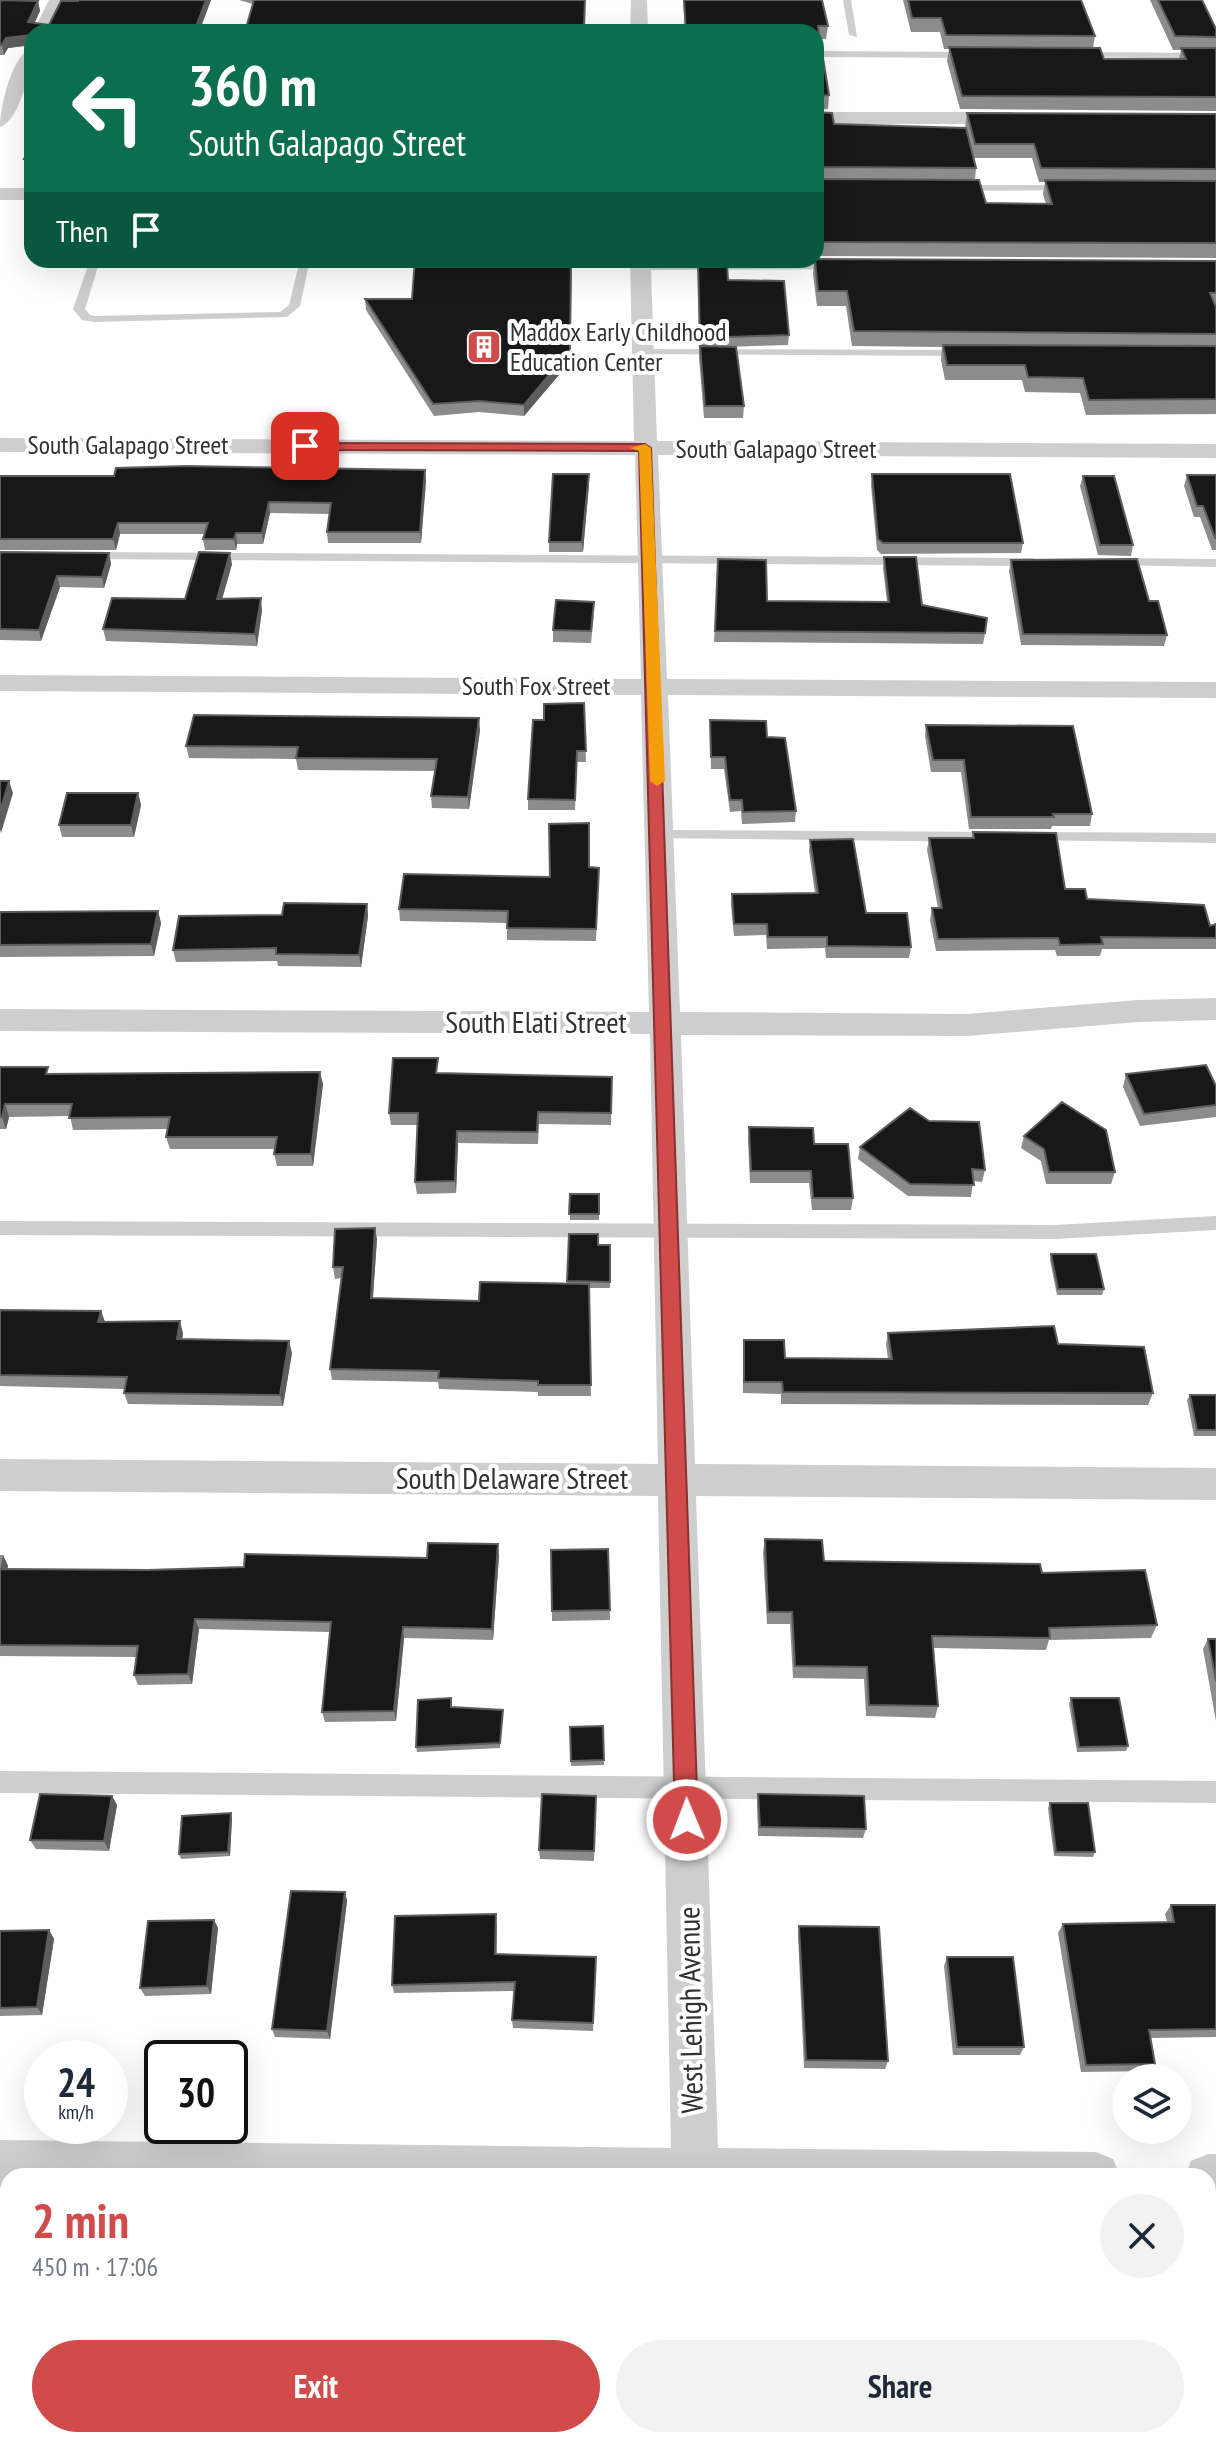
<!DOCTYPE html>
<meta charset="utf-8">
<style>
:root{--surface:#fff;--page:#f2f2f3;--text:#1f2937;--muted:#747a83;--accent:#d04b4a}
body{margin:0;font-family:"PT Sans Narrow",sans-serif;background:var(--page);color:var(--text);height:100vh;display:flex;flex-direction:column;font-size:30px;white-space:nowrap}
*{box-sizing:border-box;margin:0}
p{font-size:26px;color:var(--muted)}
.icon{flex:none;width:44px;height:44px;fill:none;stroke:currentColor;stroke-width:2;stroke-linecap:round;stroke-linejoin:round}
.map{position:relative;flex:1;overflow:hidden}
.side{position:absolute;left:0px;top:2168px;width:1216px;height:280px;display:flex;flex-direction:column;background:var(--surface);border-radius:24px 24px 0 0;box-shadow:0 8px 32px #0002}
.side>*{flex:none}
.top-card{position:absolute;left:24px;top:24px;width:800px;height:244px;border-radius:24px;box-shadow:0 8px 32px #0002;background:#0b6e4f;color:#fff;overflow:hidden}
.fabs{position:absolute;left:1112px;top:2064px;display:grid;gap:16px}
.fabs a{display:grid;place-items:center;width:80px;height:80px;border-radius:50%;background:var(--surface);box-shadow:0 8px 32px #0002;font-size:40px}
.speed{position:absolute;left:24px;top:2040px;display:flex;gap:16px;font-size:40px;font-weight:700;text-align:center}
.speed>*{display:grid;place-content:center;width:104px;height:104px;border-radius:50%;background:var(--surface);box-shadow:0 8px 32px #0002;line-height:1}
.speed small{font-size:20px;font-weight:400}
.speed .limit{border:4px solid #111;border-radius:12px;background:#fff;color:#111}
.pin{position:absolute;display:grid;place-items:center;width:68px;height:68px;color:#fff;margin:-34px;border-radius:16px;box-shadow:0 4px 12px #0006}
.me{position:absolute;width:88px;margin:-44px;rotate:359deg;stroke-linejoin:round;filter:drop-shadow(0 0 6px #0008)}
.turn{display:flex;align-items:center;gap:28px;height:168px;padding:0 32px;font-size:36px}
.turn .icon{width:104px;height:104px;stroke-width:2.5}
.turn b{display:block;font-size:56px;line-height:68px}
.then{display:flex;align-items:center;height:76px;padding:0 32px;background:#0003;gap:16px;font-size:30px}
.round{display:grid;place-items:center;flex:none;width:84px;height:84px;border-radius:42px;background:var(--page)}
.overview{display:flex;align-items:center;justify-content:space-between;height:136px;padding:0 32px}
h1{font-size:48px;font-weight:700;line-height:60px;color:var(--accent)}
.cta{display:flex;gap:16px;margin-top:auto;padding:16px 32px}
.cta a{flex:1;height:92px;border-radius:48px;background:var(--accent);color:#fff;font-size:32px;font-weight:700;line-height:92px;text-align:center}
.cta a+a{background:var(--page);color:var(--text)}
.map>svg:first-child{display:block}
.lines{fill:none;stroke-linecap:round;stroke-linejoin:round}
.lane{fill:#cecece;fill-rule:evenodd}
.street{fill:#cecece;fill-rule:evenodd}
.wall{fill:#8c8c8c;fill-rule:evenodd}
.shaded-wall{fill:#5d5d5d}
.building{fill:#181818;stroke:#5d5d5d;stroke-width:2}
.route{fill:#d04b4a;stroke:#873130;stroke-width:2}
.slow{fill:#f59e0b}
.labels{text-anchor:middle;stroke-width:8;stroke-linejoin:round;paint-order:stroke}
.far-poi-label{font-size:26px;fill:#313131;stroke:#fff;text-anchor:start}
.far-street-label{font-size:26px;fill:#313131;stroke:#fff}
.street-label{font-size:30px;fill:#313131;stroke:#fff}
</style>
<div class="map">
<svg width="1216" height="2448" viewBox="0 0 1216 2448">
<rect width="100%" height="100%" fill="#fff"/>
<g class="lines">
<path class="lane" d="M843,0H851L857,37L849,35Z
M816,51L969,52L974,55L969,58L816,57Z
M1079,52L1216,53V59L1076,57Z
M1065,185L1070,188L1069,190L959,191L954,188L959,185Z
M90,260H100L85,309L90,315L95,316L280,312L289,305L300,260H310L300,306L287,317L95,322L82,320L73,309Z
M643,349L965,350L971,353L965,356L639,354V350Z
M87,552L1033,558L1040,562L1033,566L82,559V553Z
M1115,558L1216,559V567L1110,565L1108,562Z
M659,830L996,832L1004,837L996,842L654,838V832Z
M1034,832L1216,833V843L1029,840L1026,837Z
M1216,1216V1230L1055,1239L0,1235V1221L1055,1225Z
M0,1771L1216,1781V1803L0,1793Z"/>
<path class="street" d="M49,0H65L51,32H33Z
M631,0H647L648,32H630Z
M32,48C32,66 20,121 0,127C0,107 12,54 32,48Z
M816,112H1012L1021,118L1012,124H816Z
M0,188H32V200H0Z
M860,259L867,261L870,265L867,269L651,270L657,441L1216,444V458L658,455L667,679L1216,682V698L668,695L680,1012L967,1014L1139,1000L1216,998V1020L1139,1022L967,1036L681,1035L695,1464L1216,1468V1500L696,1496L718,2148L1096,2152L1113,2159L1120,2176H8V2188H0V2140L671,2148L658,1496L0,1491V1459L658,1464L650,1034L0,1031V1009L649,1012L641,695L0,691V675L641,679L635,455L0,452V438L634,441L630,260Z
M1208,2154H1216V2202H1208V2176H1185L1191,2161Z
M676,2440H728V2448H676Z"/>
</g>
<path class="wall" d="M0,0L38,1L40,11L34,23L49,25L78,0H211L199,32H32V45L8,48L4,55H0Z
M239,0H585V27L606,32L253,4Z
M683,0H822L828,26L826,39H819V45L829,95L828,109L816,110V32H685Z
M903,0H1081L1095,36L1093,48L1104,59H1179L1181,50H1173L1150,0H1202L1216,29V111L960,109L947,61L949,49H944L940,32H911Z
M816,112L834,124L965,128L967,113L1216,114V258L816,256ZM974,158H1032L1039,182H1045L1043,194L1046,204L986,203L975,180L976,168Z
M32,143V170H27L24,159Z
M814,260L1216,261V414L1086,415L1080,393L1025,392L1022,380H945L941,360L942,347L852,346L846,306H817L813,274Z
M698,273L728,280L789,335L788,345L724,347L744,406L743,418H704L699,358Z
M365,299H412L570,362L524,416L479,412L434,416L366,310Z
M425,470L426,481L421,543H328L327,532L329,514L270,513L263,544H237L236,550H205L203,539L205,534H120L116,550H0V476H114Z
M872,474L1023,543L1021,553L881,554L877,550L871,485Z
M1187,475H1216V550H1212L1200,517H1194L1184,486Z
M1083,476L1133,545L1131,556L1098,555L1080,486Z
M589,484L583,552H549V542Z
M0,552L109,553L111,564L104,588L60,587L41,641L0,640Z
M884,557L922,605L985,633L983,644L714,642L718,559L767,601L887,602L883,568Z
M1011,560L1149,601L1167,635L1164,646L1021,645L1009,571Z
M232,564L222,599L262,610L257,646L106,641L103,629L185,599Z
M594,614L591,643L553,642V630Z
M584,703L586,762H577L575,810H528V799L544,720Z
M710,720L767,737L796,811L795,822L742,824L741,811L730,812L724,769H711Z
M926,725L1092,814L1090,826H1052L1051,829H969L961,772H931L925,736Z
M480,730L469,809L432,808L431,796L435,771L298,770L296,759L189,758L186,746Z
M138,793L141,805L134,837H62L59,825Z
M973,832L1065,889L1087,899L1210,926L1216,924V949H1102L1100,956H1057L1055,950L936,951L930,920L932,908H938L927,850L929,838H972Z
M810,840L866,913L911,947L909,958H826L825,948L767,949L766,935L734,936L731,905L732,894L815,893L809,851Z
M589,867L599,868L596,941L507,940V923L400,921L399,909Z
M367,904L368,916L361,967L278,966L277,961L176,962L173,950L282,915Z
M158,911L161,923L154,956L0,957V912Z
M0,1067L50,1074L323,1084L313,1166H277L274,1154L275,1149H170L166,1137L168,1129L73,1130L70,1116L9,1117L6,1129H0Z
M439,1073L612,1077L611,1125L539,1124L538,1144L458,1143L456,1193L417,1194L415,1182L418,1125H391L389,1113Z
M1126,1074L1216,1086V1117L1140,1126L1123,1087Z
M749,1127L853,1198L851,1210H812L809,1183H750L748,1140Z
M1024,1136L1115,1172L1111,1184H1046L1041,1161L1021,1148Z
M860,1147L985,1170L982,1182L973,1181L971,1197L908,1196L858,1159Z
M570,1194H599V1220H570Z
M569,1234L598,1245H610V1288H589L591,1396H538V1392L439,1389L438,1382L332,1380L330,1369L341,1278L335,1279L333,1267L377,1239L373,1298L479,1301L567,1284Z
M1051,1254L1104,1289L1102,1295H1057L1050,1260Z
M0,1310L101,1311L105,1322L183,1333L182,1339L292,1353L283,1406L128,1404L124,1393V1389L0,1386Z
M888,1333L1058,1344L1153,1393L1148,1405L781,1404V1394L743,1393V1351L744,1340L785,1358L888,1359L886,1344Z
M1190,1395H1216V1436H1194L1187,1400Z
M765,1539L824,1561L1042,1573L1157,1625L1151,1638L1049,1640L1046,1650L934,1648L938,1706L935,1718L866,1716L864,1679L793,1678L790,1624H767L763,1552Z
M608,1549L610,1620L552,1621V1611Z
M0,1555H3L8,1566L7,1569L148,1570L244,1567L499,1555L493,1640L404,1638L396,1721L325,1722L322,1712L330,1632L199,1629L192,1684L138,1685L134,1675L136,1657L0,1656Z
M1208,1639H1216V1721L1203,1649Z
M1071,1698L1128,1746L1126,1751L1077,1752L1069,1704Z
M452,1707L503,1710L500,1748L417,1752L416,1747Z
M603,1726L604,1765L571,1766L570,1727Z
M758,1794L866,1829L863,1838L758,1836L757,1804Z
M112,1796L117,1805L109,1851L36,1849L30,1840Z
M596,1796L594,1861L540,1859L539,1850Z
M1050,1803L1095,1852L1093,1857L1054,1856L1048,1808Z
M232,1818L230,1856L181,1859L179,1854Z
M345,1892L347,1901L330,2039L275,2037L272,2029Z
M1171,1905H1216V2037L1150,2038L1155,2064L1150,2071L1081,2072L1058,1933L1063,1924L1167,1922L1165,1914Z
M214,1920L218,1928L211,1994L145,1996L140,1988Z
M497,1923V1954L596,1957L593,2031L513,2028L512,2020L514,1991L394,1993L392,1985Z
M799,1926L888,2061L885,2069L804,2068L798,1935Z
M49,1930L54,1939L42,2015L0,2016V1931Z
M947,1957L1024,2047L1020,2055H953L944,1966Z
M0,2299H8V2433H0Z
M1215,2307H1216V2359L1209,2313Z
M950,2440H1173L1174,2448H951Z"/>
<path class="shaded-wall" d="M206,0H211L199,32H194Z
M38,1L40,11L30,33L28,22Z
M30,35L32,45L8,48L4,55L2,45L6,38Z
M816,35H819L818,48H816Z
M572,260L570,362L524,416V405Z
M425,470L426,481L421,543L420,532Z
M589,474V484L583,552L582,542Z
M269,502L270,513L263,544L262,533Z
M118,523L120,534L116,550L113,539Z
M236,533L237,544L236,550L234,539Z
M109,553L111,564L104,588L102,577Z
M230,553L232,564L219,610L217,599Z
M57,576L60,587L41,641L39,630Z
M261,598L262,610L257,646L255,634Z
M479,718L480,730L469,809L468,797Z
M9,781L13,793L1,833L0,829V812Z
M138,793L141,805L134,837L131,825Z
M367,904L368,916L361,967L359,955Z
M158,911L161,923L154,956L151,944Z
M320,1072L323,1084L313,1166L311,1154Z
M5,1104L9,1117L6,1129L2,1117Z
M457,1131L458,1143L456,1193L455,1181Z
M375,1228L377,1239L372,1309L371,1298Z
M101,1311L105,1322H98Z
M180,1321L183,1333L181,1350L177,1339Z
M289,1341L292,1353L283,1406L280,1395Z
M498,1544L499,1555L493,1640L492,1629Z
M3,1555L8,1566L4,1580L0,1571Z
M195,1619L199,1629L192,1684L188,1674Z
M403,1627L404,1638L396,1721L394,1711Z
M112,1796L117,1805L109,1851L104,1841Z
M231,1813L232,1818L230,1856L228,1852Z
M345,1892L347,1901L330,2039L327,2031Z
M214,1920L218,1928L211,1994L207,1986Z
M49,1930L54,1939L42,2015L37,2007Z
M344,2440H347V2448H343Z"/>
<path class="building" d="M0,0L38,1L28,22L49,25L61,1H78V0H206L194,32H32V35L6,38L2,45H0Z
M254,0H585L584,27H606V32H245Z
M684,0H822L828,26H818L819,35H816V32H686Z
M908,0H1081L1095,36L946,35L941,18H912Z
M1158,0H1202L1216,29V37L1175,36Z
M816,44L821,46L829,95L816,96Z
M949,47L1100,48L1104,59H1186L1181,48H1216V97L962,96Z
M816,112L832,113L834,124L966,128L976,168L817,167L816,170Z
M967,113L1216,114V169L1041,168L1034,144H975Z
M32,143V159H24Z
M816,178L817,179L979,180L986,203L1052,204L1045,180L1216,181V243L816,242Z
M816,259L1216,261V293H1210L1216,307V334L854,331L847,291H818L815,260Z
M415,260H571L570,350L524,405L479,401L433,404L365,299H412Z
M698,264H727L728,280L784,281L789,335L700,338Z
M943,345L1216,346V399L1089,400L1083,378L1028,377L1025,365H947Z
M700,346L736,347L744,406H705Z
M187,466L425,470L420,532H327L331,503L269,502L262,533H236L234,539H203L208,523H118L113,539H0V476H114L116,468Z
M553,474H589L582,542H549Z
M872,474H1010L1023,543H883L878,539Z
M1187,475H1216V538H1215L1203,506H1197Z
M1083,476H1114L1133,545H1100Z
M0,552L109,553L102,577L57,576L39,630L0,629Z
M199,552L230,553L217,599L261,598L255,634L103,629L112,598L185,599Z
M884,557H916L922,605L987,618L985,633L715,631L718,559L766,560L767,601L889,602Z
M1137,559L1149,601H1158L1167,635L1023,634L1011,560Z
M556,600L594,602L591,631L553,630Z
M584,703L586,751H577L575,800L528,799L533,720H544V704Z
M194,715L479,718L468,797L431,796L437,759L296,758L298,747L186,746Z
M710,720L766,721L767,737L785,738L796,811L743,812L742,800H730L725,757H711Z
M926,725L1073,726L1092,814H1053L1054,817H971L964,760H933Z
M0,781H9L0,812Z
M67,793H138L131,825H59Z
M589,823V867L599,868L596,929L507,928L508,911L399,909L404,874L550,877L549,824Z
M973,832L1056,833L1065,889H1085L1087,899L1204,905L1210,926L1216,924V938L1101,937L1103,944L1060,945L1058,938L938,939L932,908H942L929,838H974Z
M853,839L866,913H907L911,947L827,946V937H768L767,924H734L732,894L818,893L810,840Z
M284,903L367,904L359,955L276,954V948L173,950L179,916L282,915Z
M158,911L151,944L0,945V912Z
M393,1058H438L436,1073L612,1077L611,1113L538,1112L537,1132L457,1131L455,1181L415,1182L418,1113H389Z
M1206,1065L1216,1086V1105L1144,1114L1126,1074Z
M0,1067H48L46,1074L320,1072L311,1154H274L277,1137H166L170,1117L69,1118L72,1104H5L2,1117H0Z
M1062,1102L1106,1130L1115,1172H1049L1044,1149L1024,1136Z
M910,1108L929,1121L979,1122L985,1170L972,1169L974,1185L910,1184L860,1147Z
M749,1127L813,1128L814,1144H848L853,1198H813L811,1171H751Z
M570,1194H599V1214H569Z
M375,1228L371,1298L479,1301L480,1282L589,1284L591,1385H538V1381L438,1378L439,1371L330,1369L343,1267H333L335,1229Z
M569,1234H598V1245H610V1282L567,1281Z
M1051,1254H1096L1104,1289H1058Z
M0,1310L101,1311L98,1322L180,1321L177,1339L289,1341L280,1395L124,1393L127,1377L0,1375Z
M1054,1326L1058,1344L1144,1347L1153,1393L783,1392L782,1382H744V1340H784L785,1358L892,1359L888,1333Z
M1190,1395H1216V1430H1197Z
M765,1539L822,1540L824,1561L1040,1564L1042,1573L1145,1570L1157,1625L1049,1628L1050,1638L932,1636L938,1706L869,1705L867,1667L795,1666L792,1612H768Z
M428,1543L498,1544L492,1629L403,1627L394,1711L322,1712L331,1622L195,1619L188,1674L134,1675L138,1646L0,1645V1569L148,1570L244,1567L245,1554L427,1558Z
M608,1549L610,1610L552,1611L551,1550Z
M1208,1639H1216V1681Z
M451,1698V1707L503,1710L500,1743L416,1747L418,1700Z
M1071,1698H1119L1128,1746L1079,1747Z
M603,1726L604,1760L571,1761L570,1727Z
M40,1794L112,1796L104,1841L30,1840Z
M542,1794L596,1796L594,1851L539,1850Z
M758,1794L864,1796L866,1829L760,1827Z
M1050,1803H1088L1095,1852H1056Z
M231,1813L228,1852L179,1854L182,1816Z
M291,1891L345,1892L327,2031L272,2029Z
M1171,1905H1216V2029L1149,2030L1155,2064L1086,2065L1063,1924L1174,1922Z
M496,1914L495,1954L596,1957L593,2023L512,2020L515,1982L392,1985L395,1916Z
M214,1920L207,1986L140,1988L148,1921Z
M799,1926L879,1927L888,2061L806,2060Z
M49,1930L37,2007L0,2008V1931Z
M947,1957H1013L1024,2047H957Z
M0,2299H8V2428H0Z
M284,2440H344L343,2448H283Z
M955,2440H1173L1174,2448H956Z"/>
<path class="route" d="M301,443L645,444L651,448L698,1820L695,1828L687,1831L679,1828L675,1820L639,451L305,450L301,449Z"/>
<path class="slow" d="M645,444L651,448L665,781L657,786L650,781L639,451L630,448Z"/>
<defs>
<g id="building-square" transform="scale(1.8)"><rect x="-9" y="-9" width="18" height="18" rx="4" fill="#d04b4a" stroke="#fff"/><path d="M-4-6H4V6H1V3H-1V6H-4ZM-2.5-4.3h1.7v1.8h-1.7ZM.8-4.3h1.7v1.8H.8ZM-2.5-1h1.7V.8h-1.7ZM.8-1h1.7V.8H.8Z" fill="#fff"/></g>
</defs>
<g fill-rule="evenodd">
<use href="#building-square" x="484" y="347"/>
</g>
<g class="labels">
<g class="far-poi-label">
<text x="510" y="341">Maddox Early Childhood<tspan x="510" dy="30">Education Center</tspan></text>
</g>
<g class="far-street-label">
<text x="128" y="454">South Galapago Street</text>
<text x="776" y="458">South Galapago Street</text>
<text x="536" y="695">South Fox Street</text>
</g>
<g class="street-label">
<text x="536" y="1033">South Elati Street</text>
<text x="512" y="1489">South Delaware Street</text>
<text transform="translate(691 2010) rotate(-91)" y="10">West Lehigh Avenue</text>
</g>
</g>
</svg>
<div class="fabs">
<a><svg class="icon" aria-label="layers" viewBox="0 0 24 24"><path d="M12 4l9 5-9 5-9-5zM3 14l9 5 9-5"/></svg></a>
</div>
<div class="speed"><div>24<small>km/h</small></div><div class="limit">30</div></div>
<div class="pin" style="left:305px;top:446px;background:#d93025"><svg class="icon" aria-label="arrive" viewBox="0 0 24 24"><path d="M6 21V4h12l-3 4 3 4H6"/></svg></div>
<svg class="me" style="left:687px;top:1820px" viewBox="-20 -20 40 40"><circle r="17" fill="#d04b4a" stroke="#fff" stroke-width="3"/><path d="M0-11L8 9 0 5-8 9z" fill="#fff"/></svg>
<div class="top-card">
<div class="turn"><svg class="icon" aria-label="left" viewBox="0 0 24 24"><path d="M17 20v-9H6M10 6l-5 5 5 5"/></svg><div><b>360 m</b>South Galapago Street</div></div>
<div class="then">Then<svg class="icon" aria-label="arrive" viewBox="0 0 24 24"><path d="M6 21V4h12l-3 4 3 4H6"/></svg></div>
</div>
<section class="side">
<div class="overview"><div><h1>2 min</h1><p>450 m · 17:06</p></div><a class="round"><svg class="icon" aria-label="close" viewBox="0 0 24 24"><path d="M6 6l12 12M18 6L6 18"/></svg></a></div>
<div class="cta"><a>Exit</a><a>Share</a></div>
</section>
</div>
